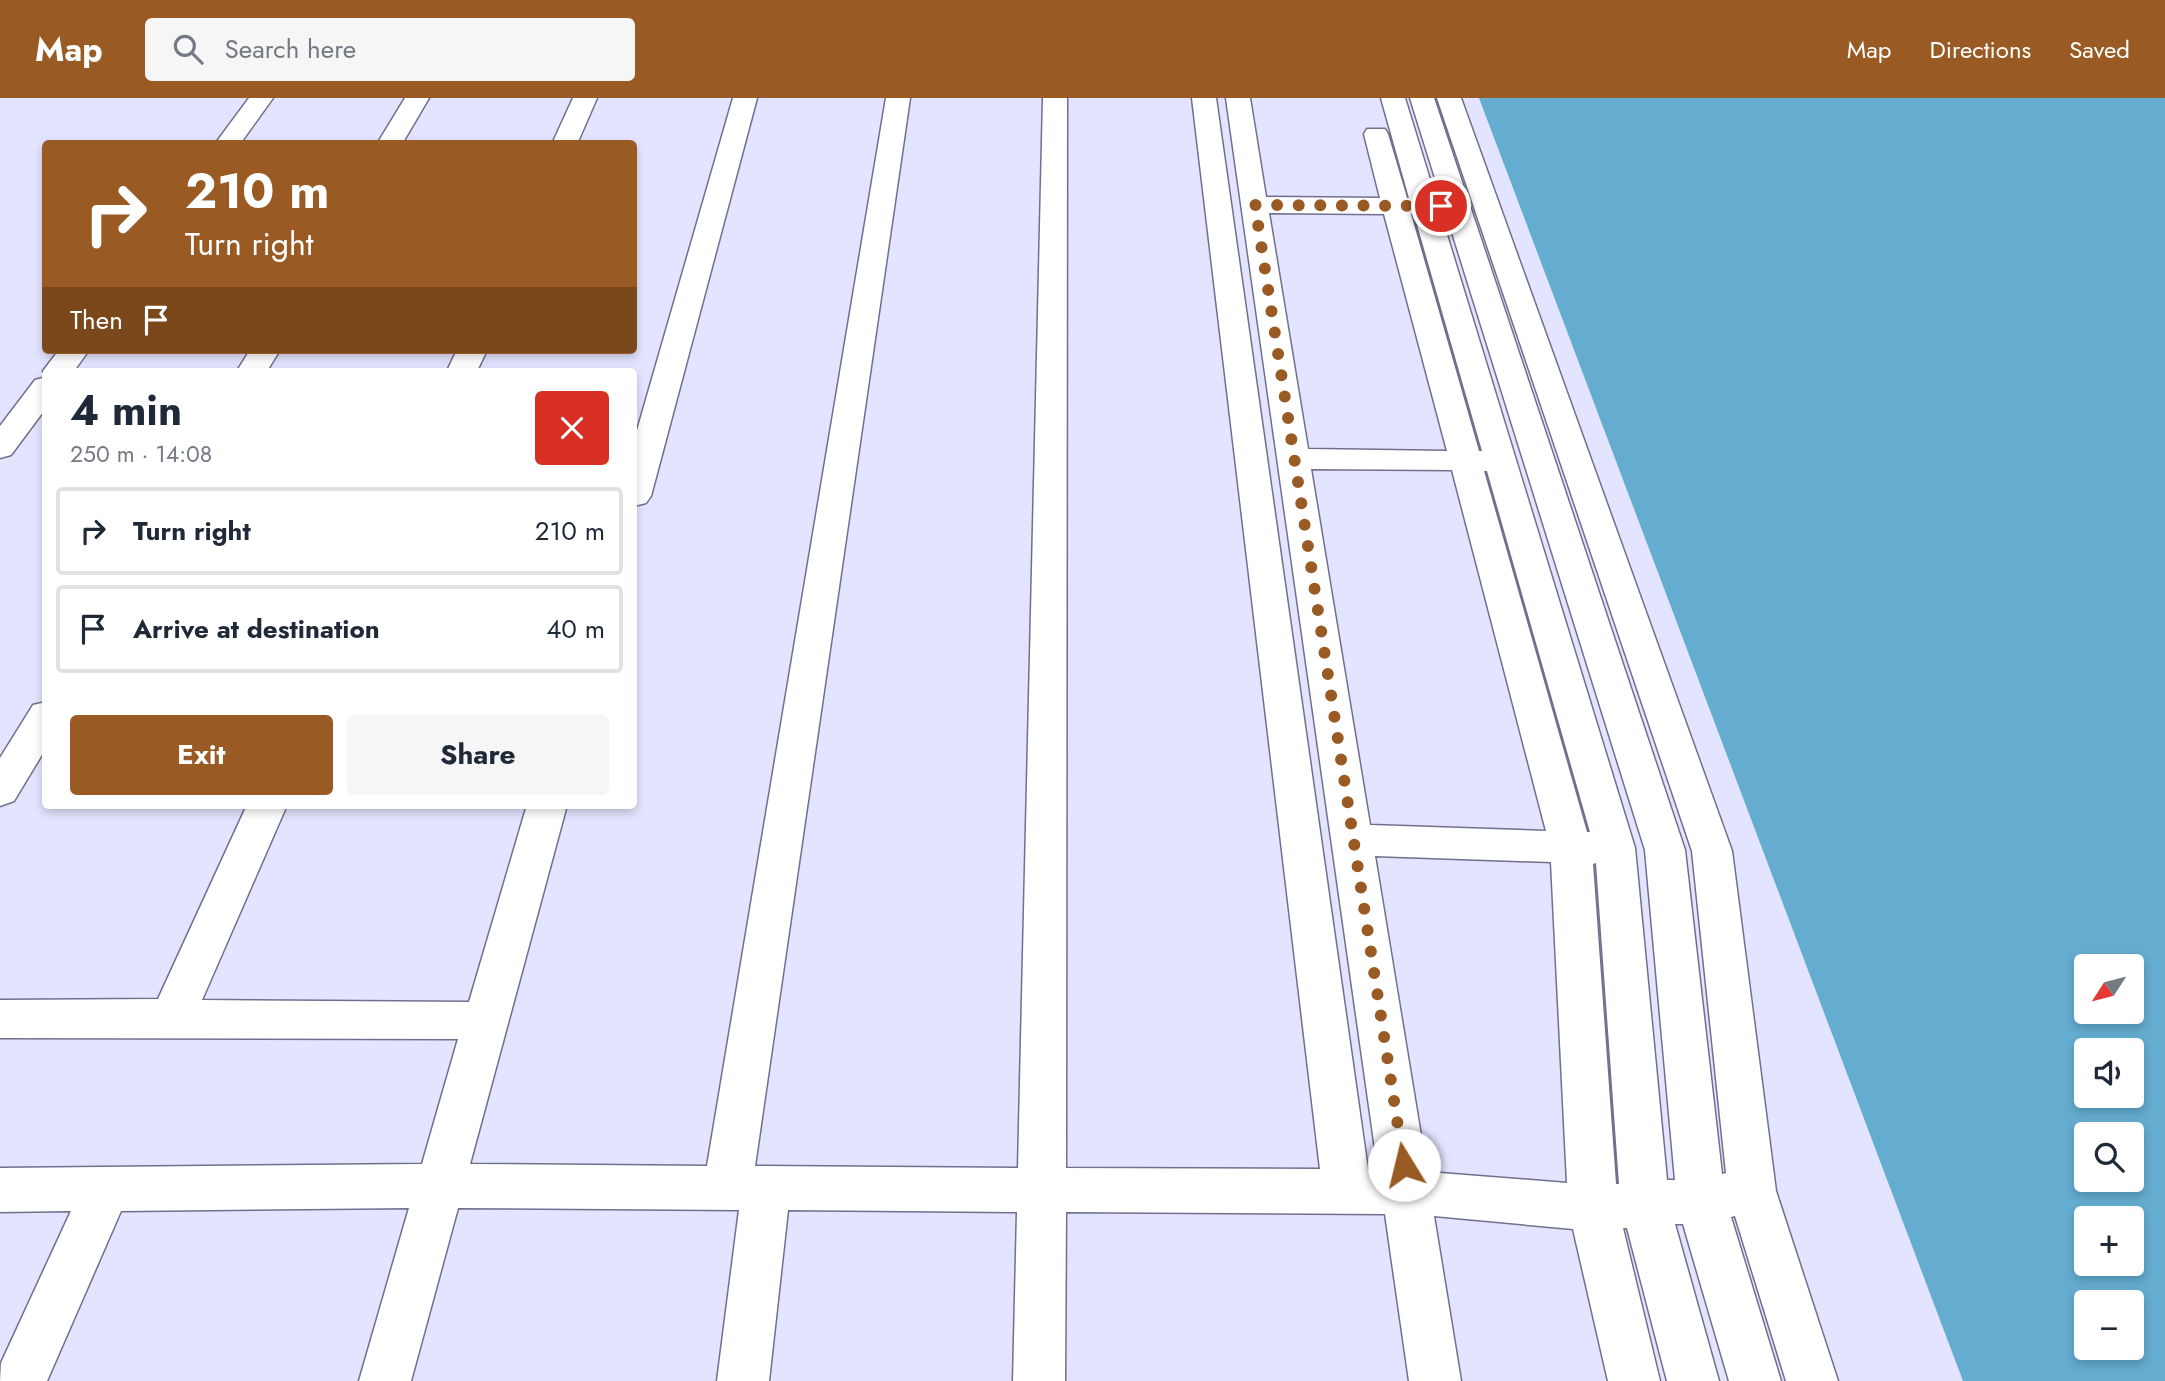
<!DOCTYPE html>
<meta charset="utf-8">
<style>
:root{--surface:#fff;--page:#f6f6f7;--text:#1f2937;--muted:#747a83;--line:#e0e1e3;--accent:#9a5a23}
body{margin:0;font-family:Jost,sans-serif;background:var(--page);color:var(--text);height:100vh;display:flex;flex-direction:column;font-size:26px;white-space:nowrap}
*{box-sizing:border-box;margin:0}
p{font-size:23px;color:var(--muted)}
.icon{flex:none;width:38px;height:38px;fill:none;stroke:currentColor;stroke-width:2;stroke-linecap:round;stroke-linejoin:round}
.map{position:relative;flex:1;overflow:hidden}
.panel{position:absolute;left:42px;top:270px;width:595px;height:441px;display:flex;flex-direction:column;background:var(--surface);border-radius:7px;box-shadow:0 4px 10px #0003}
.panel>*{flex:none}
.hud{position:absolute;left:42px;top:42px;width:595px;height:214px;border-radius:7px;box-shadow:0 4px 10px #0003;background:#9a5a23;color:#fff;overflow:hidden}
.needle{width:46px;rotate:234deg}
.controls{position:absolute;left:2074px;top:856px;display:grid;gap:14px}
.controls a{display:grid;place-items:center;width:70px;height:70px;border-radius:7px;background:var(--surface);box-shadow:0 4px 10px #0003;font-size:35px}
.pin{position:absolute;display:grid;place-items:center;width:60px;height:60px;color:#fff;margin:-30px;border:4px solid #fff;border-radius:50%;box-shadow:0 2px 7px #0007}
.me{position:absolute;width:77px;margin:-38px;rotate:351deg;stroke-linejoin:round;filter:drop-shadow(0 0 5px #0008)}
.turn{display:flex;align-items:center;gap:24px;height:147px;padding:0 28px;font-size:32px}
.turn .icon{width:91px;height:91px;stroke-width:2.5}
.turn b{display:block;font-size:49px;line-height:60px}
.then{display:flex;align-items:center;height:66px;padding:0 28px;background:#0003;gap:14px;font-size:26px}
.round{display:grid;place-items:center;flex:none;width:74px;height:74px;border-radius:7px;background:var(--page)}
.summary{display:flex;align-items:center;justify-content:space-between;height:119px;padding:0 28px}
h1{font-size:42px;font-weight:700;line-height:52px}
.cta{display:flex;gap:14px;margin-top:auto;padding:14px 28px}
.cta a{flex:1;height:80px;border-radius:7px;background:var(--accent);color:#fff;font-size:28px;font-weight:700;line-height:80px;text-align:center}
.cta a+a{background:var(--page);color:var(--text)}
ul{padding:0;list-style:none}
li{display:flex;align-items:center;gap:21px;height:88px;margin:0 14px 10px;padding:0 14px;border:4px solid var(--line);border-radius:7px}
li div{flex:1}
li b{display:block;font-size:26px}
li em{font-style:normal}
header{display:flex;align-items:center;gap:42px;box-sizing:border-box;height:98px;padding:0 35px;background:var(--accent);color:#fff}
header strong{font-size:33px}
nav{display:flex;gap:38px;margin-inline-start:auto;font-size:24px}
.search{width:490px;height:63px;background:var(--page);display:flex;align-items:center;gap:18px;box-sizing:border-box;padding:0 24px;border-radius:7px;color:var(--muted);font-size:26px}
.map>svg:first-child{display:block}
.water{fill:#64acd0;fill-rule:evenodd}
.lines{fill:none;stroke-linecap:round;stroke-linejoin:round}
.minor-casing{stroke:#70708e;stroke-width:3}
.minor{fill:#fff;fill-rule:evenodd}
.route{stroke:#9a5a23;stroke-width:12;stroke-dasharray:0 21.6}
</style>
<header>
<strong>Map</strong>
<div class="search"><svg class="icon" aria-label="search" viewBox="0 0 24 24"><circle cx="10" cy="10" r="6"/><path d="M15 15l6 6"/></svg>Search here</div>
<nav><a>Map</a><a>Directions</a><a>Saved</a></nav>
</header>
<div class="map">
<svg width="2165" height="1283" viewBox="0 0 2165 1283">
<rect width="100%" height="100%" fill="#e3e4ff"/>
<path class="water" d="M1479,0H2165V1283H1963ZM2086,868H2132V914H2086ZM2086,952H2132V998H2086ZM2086,1036H2132V1082H2086ZM2086,1120H2132V1166H2086ZM2086,1204H2132V1250H2086Z"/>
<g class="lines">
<g class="minor-casing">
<path id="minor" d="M249,0H273L240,46H215Z
M405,0H429L402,46H377Z
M573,0H597L577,46H552Z
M733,0H757L651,398L646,405L634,408V343Z
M886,0H910L755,1068L1018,1070L1043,0H1067L1066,1070L1320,1071L1192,0H1216L1368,1072H1378L1226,0H1250L1266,99L1380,100L1364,36L1367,31H1385L1388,36L1407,100H1409L1381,0H1405L1635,750L1667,1082H1675L1645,752L1410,0H1434L1685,752L1722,1076L1726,1075L1692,753L1437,0H1461L1732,753L1776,1093L1838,1283H1786L1735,1118L1731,1119L1781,1283H1729L1683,1126H1675L1719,1283H1667L1627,1130H1623L1660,1283H1608L1573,1131L1434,1118L1461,1283H1409L1385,1116L1066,1114L1065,1283H1013L1017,1114L788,1112L769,1283H717L739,1112L458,1110L411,1283H359L409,1110L121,1113L47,1283H0L1,1265L71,1113L0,1114V1070L422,1066L458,941L0,940V902L158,901L247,707H287L202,902L469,904L527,707H567L470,1066L707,1068ZM1269,115L1384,116L1447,353L1308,351ZM1411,116H1414L1482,353H1479ZM1311,371L1452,372L1546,733L1370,727ZM1484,373H1487L1590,734H1587ZM1375,758L1551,764L1567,1085L1427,1074ZM1596,765L1619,1086H1616L1593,766Z
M59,252H89L74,273H46V277L43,273Z
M250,252H280L267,273H237Z
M457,252H487L477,273H447Z
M46,279V310L11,357L0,360V328L35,282Z
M46,604V650L14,703L0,708V660L33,607Z"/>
</g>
<use href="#minor" class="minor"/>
</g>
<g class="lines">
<path class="route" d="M1404,1067L1255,107L1441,108"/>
</g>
</svg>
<div class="controls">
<a><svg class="needle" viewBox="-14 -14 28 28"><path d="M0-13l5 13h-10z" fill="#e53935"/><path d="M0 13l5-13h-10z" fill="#747a83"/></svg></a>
<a><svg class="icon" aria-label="sound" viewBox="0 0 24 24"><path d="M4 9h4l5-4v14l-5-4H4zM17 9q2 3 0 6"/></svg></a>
<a><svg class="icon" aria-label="search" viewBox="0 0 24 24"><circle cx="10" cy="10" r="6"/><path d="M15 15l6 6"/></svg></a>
<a>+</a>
<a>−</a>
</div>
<div class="pin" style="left:1441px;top:108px;background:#d93025"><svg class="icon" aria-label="arrive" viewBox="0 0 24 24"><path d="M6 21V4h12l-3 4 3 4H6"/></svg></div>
<svg class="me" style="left:1404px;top:1067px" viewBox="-20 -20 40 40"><circle r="19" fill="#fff"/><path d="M0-13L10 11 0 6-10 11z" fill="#9a5a23"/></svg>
<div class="hud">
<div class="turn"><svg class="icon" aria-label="right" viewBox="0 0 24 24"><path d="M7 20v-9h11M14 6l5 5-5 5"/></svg><div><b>210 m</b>Turn right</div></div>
<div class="then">Then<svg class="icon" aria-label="arrive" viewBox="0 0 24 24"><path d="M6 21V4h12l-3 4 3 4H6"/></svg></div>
</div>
<section class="panel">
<div class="summary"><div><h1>4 min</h1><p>250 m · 14:08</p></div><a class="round" style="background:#d93025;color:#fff"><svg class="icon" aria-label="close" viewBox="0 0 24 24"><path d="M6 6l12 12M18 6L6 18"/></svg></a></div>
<ul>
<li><svg class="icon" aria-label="right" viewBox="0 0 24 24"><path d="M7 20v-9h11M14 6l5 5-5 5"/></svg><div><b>Turn right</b></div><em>210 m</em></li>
<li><svg class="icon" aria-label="arrive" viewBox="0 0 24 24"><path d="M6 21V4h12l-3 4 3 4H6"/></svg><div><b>Arrive at destination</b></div><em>40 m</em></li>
</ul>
<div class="cta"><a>Exit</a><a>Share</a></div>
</section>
</div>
